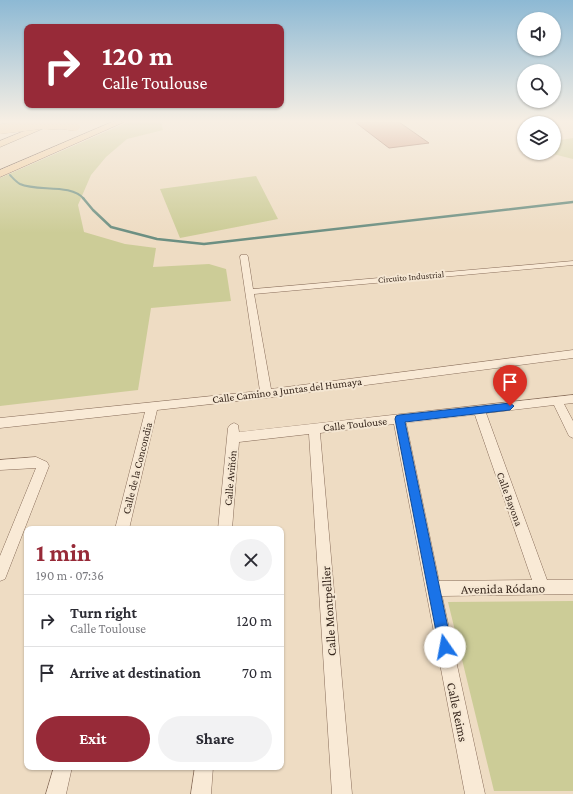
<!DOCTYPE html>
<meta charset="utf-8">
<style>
:root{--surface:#fff;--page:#f2f2f3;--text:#2b2b33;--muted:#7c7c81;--line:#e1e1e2;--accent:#972a38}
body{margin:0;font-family:"Crimson Pro",serif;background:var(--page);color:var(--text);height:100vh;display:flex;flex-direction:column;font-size:15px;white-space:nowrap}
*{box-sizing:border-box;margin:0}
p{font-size:13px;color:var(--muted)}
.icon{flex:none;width:22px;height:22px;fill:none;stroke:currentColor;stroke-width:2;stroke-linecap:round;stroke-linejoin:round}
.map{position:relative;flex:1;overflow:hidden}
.side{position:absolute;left:24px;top:526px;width:260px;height:244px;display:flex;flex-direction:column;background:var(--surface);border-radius:8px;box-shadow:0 1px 3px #0004}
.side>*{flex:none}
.hud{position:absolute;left:24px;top:24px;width:260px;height:84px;border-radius:8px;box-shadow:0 1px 3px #0004;background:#972a38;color:#fff;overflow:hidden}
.controls{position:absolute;left:517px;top:12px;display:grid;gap:8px}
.controls a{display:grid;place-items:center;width:44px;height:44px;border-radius:50%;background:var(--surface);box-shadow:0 1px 3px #0004;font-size:20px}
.pin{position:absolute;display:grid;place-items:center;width:34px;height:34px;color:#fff;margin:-41px -17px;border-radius:50% 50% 50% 0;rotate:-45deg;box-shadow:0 0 4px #0007}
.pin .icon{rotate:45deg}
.me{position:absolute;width:44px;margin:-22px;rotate:348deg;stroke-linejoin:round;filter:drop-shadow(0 0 3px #0008)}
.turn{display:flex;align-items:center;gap:14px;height:84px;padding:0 12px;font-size:18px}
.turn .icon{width:52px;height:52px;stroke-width:2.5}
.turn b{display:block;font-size:28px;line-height:34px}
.round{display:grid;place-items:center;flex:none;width:42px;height:42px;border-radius:21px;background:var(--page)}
.headline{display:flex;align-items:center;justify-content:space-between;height:68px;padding:0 12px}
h1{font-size:24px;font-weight:700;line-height:30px;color:var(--accent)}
.action{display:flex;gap:8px;margin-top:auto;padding:8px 12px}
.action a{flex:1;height:46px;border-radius:24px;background:var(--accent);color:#fff;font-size:16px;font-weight:700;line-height:46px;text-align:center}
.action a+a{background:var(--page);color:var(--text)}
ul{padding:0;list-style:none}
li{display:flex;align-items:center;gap:12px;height:52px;padding:0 12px;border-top:1px solid var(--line)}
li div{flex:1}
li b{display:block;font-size:15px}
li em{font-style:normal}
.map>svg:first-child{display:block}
.green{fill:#cccc97}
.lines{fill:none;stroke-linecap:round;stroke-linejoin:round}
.stream-far1{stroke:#6c8f82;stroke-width:2}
.stream{stroke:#6c8f82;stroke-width:2.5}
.building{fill:#cc9279;stroke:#885440}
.minor-casing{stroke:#886d5a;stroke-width:1}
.primary-casing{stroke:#563c2e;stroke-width:1}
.minor{fill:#f9ead6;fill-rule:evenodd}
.primary{fill:#f1cc9b;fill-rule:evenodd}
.primary-bridge-casing{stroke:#563c2e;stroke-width:10;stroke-linecap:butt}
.primary-bridge{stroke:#f1cc9b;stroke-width:10}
.route{fill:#1a73e8;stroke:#114b97}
.labels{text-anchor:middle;stroke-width:4;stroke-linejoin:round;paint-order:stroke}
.far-street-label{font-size:9px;fill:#38281e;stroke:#f5e7d3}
.street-label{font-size:11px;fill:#38281e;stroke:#f5e7d3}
.near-street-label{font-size:13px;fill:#38281e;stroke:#f5e7d3}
</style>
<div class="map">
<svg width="573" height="794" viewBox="0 0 573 794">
<rect width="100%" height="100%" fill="#eedcc3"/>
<path class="green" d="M128,122H161L163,130L127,139L106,157L91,175L78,205L84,232L125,244L156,248L153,267L209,264L226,269L231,301L151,308L138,390L0,406V178Z
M573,138V159L549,153H554V141Z
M256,176L278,219L180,238L160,189Z
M573,601V791H494L448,602Z"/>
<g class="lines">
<path class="stream-far1" d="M10,175C13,178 16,182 20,184C37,192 71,183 84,199"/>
<path class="stream" d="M83,198L93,210L111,227L157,239L204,244L573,202"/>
</g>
<path class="building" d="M355,122H399L429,143L389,148Z"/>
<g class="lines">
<g class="minor-casing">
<path id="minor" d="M241,255H247L248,257L253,289L573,261V265L254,294L271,389L573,350V358L266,398L157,410L129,529H115L145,412L0,428V418L260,391L240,257Z
M573,395V403L564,404L573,421V438L569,436L554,405L486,413L547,580H573V594L442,596L485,794H465L394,424L320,433L352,794H332L309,434L239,442L232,529H218L228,428L230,425L234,423L238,425L239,432ZM475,415L532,580L439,581L406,423Z
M36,457L47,462L49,466L5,579L0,581V556L36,468L0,470V460Z
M54,767H72L66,794H46Z
M195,767H213L211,794H191Z"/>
</g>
<g class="primary-casing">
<path id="primary" d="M46,122H58L0,147V141Z
M112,122H124L0,177V170Z"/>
</g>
<use href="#minor" class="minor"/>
<use href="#primary" class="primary"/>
<g class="primary-bridge-casing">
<path id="primary-bridge" d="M46,125L62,124L75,126
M0,129L58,122"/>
</g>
<use href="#primary-bridge" class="primary-bridge"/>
</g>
<linearGradient id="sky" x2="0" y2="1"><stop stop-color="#8db9d4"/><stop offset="0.52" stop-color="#f7efe4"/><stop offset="1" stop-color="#f7efe4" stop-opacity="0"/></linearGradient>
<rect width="573" height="233" fill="url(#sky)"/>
<path class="route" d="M510,403L514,406L510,410L405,422L452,647L450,652L445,654L440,652L439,647L395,419L396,416L399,415Z"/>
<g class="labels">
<g class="far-street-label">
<text transform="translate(411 277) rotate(-5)" y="3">Circuito Industrial</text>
</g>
<g class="street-label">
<text transform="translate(287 390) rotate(-7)" y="4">Calle Camino a Juntas del Humaya</text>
<text transform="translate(355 424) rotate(-6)" y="4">Calle Toulouse</text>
<text transform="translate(137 468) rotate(-76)" y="4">Calle de la Concondia</text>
<text transform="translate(230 478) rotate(-85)" y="4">Calle Aviñón</text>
<text transform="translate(510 499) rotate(70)" y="4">Calle Bayona</text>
</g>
<g class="near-street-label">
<text transform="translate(503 588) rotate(-1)" y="5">Avenida Ródano</text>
<text transform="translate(328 611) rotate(-94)" y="5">Calle Montpellier</text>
<text transform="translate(458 712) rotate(78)" y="5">Calle Reims</text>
</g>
</g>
</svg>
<div class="controls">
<a><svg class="icon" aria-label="sound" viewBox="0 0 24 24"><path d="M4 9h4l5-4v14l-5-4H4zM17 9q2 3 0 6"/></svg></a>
<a><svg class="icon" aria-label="search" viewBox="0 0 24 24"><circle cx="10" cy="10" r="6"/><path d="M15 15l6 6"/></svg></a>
<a><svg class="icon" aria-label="layers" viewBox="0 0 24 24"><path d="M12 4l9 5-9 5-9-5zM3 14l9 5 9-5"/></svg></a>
</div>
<div class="pin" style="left:510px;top:406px;background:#d93025"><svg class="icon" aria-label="arrive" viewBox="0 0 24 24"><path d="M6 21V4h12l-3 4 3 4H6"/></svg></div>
<svg class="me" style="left:445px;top:647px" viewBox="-20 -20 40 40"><circle r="19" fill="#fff"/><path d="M0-13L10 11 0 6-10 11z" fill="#1a73e8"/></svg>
<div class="hud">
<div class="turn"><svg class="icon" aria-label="right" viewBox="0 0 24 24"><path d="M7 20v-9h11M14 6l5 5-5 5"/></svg><div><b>120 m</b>Calle Toulouse</div></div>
</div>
<section class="side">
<div class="headline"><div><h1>1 min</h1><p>190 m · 07:36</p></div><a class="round"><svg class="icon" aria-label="close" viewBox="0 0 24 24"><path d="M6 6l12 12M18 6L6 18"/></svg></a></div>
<ul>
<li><svg class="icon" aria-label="right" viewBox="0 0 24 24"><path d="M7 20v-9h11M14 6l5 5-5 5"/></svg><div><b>Turn right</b><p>Calle Toulouse</p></div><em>120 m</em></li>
<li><svg class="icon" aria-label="arrive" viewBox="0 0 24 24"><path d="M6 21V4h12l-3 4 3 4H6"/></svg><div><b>Arrive at destination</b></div><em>70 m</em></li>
</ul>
<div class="action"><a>Exit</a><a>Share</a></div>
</section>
</div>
